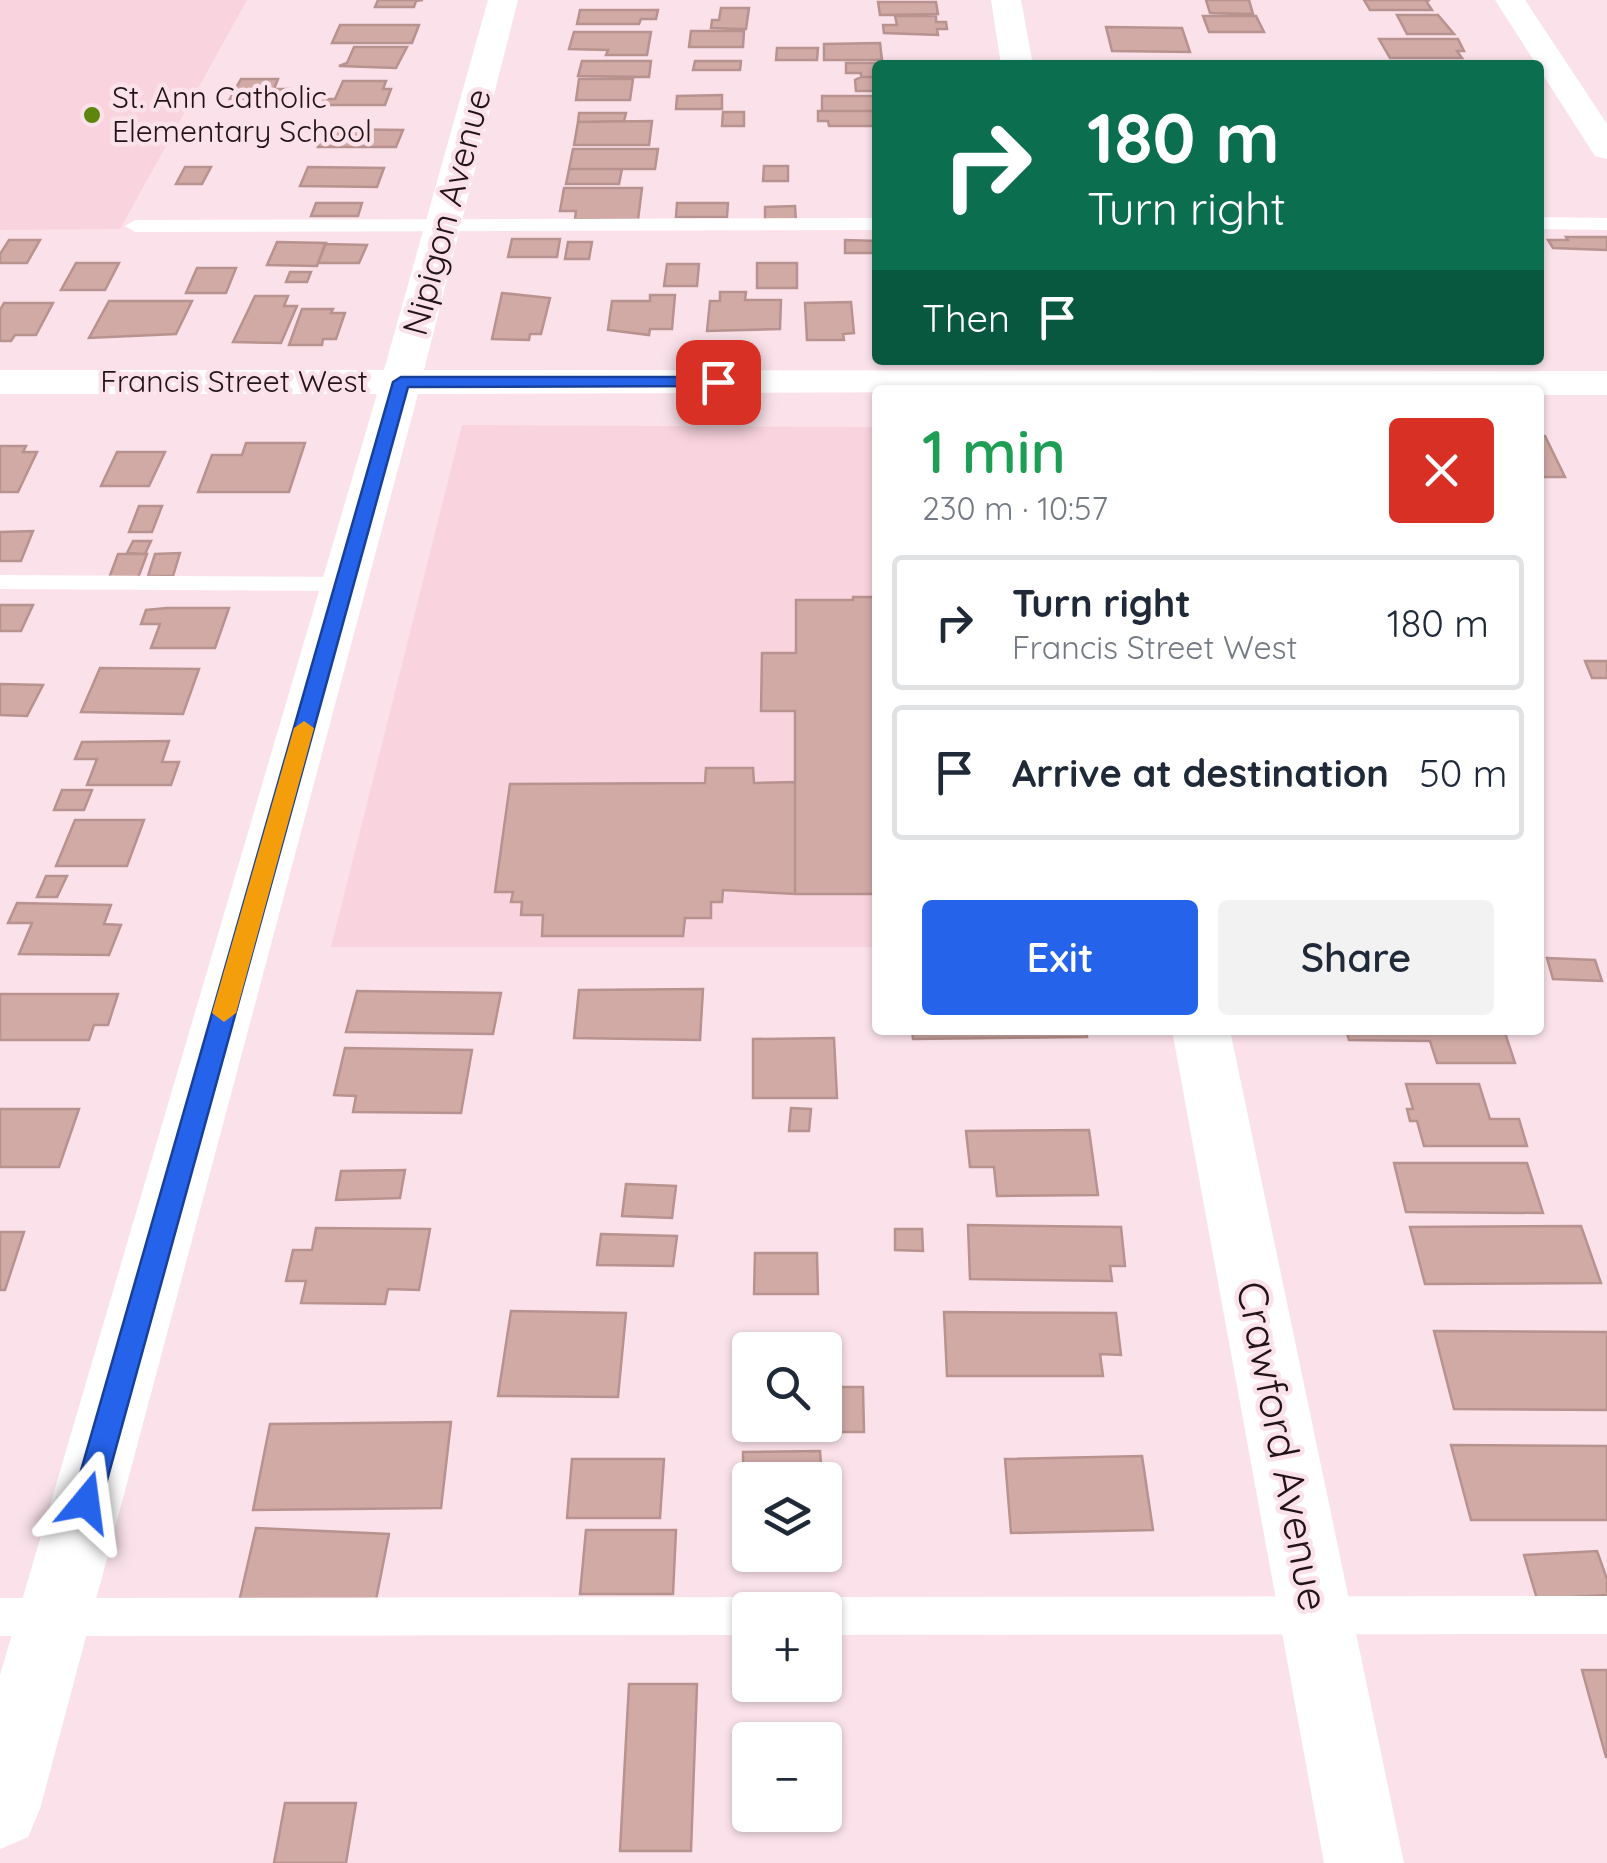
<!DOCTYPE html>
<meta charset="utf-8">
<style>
:root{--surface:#fff;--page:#f2f2f3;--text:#1f2937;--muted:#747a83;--line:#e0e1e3;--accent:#2563eb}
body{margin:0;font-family:Quicksand,sans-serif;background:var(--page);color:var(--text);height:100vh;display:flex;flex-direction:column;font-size:38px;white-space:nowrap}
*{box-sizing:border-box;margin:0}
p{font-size:32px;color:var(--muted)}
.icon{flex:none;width:55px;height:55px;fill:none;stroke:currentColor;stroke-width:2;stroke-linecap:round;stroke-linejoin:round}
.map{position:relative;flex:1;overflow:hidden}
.panel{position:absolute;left:872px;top:385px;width:672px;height:650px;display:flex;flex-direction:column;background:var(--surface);border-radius:10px;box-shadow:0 2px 8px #0004}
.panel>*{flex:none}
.guide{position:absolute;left:872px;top:60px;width:672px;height:305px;border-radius:10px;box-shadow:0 2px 8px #0004;background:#0b6e4f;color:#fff;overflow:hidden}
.buttons{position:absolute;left:732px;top:1332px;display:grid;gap:20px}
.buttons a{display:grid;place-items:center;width:110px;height:110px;border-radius:10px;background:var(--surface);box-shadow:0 2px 8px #0004;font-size:50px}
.pin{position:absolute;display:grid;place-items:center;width:85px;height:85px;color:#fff;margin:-42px;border-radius:20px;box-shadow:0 5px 15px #0006}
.me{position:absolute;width:110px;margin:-55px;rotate:16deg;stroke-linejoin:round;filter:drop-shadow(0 0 8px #0008)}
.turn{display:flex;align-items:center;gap:35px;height:210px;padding:0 50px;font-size:45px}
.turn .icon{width:130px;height:130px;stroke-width:2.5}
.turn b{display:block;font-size:70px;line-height:85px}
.then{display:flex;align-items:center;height:95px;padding:0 50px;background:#0003;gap:20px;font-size:38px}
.round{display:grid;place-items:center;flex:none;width:105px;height:105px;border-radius:10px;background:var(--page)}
.headline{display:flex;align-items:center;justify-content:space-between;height:170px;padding:0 50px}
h1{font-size:60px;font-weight:600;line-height:75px;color:#1e9e55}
.action{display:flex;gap:20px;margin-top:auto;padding:20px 50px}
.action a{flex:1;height:115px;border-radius:10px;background:var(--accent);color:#fff;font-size:40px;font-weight:600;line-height:115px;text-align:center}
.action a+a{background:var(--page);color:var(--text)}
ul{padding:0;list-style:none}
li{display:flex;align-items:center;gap:30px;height:135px;margin:0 20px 15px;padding:0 30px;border:5px solid var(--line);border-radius:10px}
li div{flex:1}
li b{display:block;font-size:38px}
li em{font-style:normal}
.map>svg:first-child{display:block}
.built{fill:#f9d3de}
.building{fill:#d1aaa6;stroke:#b8928e;stroke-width:2.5}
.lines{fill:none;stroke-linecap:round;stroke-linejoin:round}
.lane{fill:#fff;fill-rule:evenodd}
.street{fill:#fff;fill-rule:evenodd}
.route{fill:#2563eb;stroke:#184099;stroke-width:2.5}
.slow{fill:#f59e0b}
.poi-dot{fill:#5e850c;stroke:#fbe2ea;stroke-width:4}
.labels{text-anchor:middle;stroke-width:9;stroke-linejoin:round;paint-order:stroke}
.far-poi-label{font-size:30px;fill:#211318;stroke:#fbe2ea;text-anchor:start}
.far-street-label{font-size:30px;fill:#211318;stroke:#fbe2ea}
.street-label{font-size:35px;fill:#211318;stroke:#fbe2ea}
.near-street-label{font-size:42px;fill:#211318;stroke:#fbe2ea}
</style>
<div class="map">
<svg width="1607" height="1863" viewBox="0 0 1607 1863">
<rect width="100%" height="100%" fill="#fbe2ea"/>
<path class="built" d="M0,0H247L120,229L0,230Z
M462,425L877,427V947H331Z"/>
<path class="building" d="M378,0H423L416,1L414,7H375Z
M1206,0H1249L1253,14L1210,13Z
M1364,0H1430L1426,1L1432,10H1370Z
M878,2H936L938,14L880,15Z
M721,8H749L746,29L711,28L712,20H719Z
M580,10H658L656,19H641L639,24H577Z
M1397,15H1438L1454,34H1407Z
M895,16H936V22H946L947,29H937L938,35L884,33L883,25H897Z
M1203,16H1256L1264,32H1209Z
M340,25H419L412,43H332Z
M1106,27L1182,28L1190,52L1112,51Z
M691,31H744L743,47H689Z
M574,32H651L647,55H606L608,50L569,49Z
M1379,39H1458L1464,51H1457L1462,58H1390Z
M880,43L882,60H824V44Z
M354,47H407L396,68L339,66L347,63Z
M777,48H818L817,60H776Z
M582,61H651L649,77L578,76Z
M695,61H741L740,70H693Z
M846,63H927L928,65H878V77H861V73H846Z
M861,77H878V91H856L855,80Z
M241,79H278L274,89H289L284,98L230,99Z
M579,79H633L630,100H576Z
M343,81H386L383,89H391L385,105H322L324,99H335Z
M722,95V109H676L677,96Z
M822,96H878V111H822Z
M818,111H878V126H829L828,121H818Z
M723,112H744V126H722Z
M579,113H626L624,121L578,122Z
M652,121L649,145H574L578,122Z
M326,129L403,130L396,147H318L320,142H308L312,134H324Z
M573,149H658L655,169H569Z
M764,166H788V181H763Z
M185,167H211L202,184H176Z
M308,167L384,168L377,187L300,186Z
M569,169H622L619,184H566Z
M564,188H642L638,220L575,219L576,211H560Z
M316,203H362L358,216H311Z
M677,203H728L727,217H676Z
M795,206L796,222H765V207Z
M1566,237H1607V250L1553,248L1548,240H1568Z
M512,239H560L557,257H508Z
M9,240H40L27,263H0V254Z
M845,240L878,241V253H845Z
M277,242L326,243L317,266L267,265Z
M568,242H592L589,259H565Z
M325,244L367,245L359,263H318Z
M76,263H119L105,290H61Z
M757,263H797V288H757Z
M667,264H699L697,286H664Z
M197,268H236L226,293H186Z
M290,272H311L307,282H286Z
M720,292H746L745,300H781L780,329L707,331L710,301H720Z
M502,293L550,298L541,334H530L529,340L492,339Z
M650,295H675L672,329H650L649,335L608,330L612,301H650Z
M255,296H288L284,306H297L281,343L233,342Z
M109,301H192L176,334L89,338Z
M851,302L854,333L843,334L844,340H807L805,303Z
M4,303H53L36,335H15L11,341H0V310Z
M302,309H333L331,313H345L336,339H323L322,345H289Z
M1540,436H1545L1565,477H1540Z
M246,443H305L289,492H198L212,455H242Z
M0,446H26L23,452H37L18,492H0Z
M117,452H165L149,486H101Z
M139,506H162L152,532H129Z
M33,531L21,561H0V532Z
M133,541H151L145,554L127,553Z
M180,553L173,576H148L155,554Z
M118,554H147L138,578H109Z
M853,597H878V894H795V711H761L762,653H796V600H853Z
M0,605H33L21,631H0Z
M167,608H229L215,648H151L160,624H141L146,610Z
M1585,661H1607V678H1592Z
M100,668L199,669L183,714L81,712Z
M0,684L43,685L27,716L0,715Z
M169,741L162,762H179L171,785H87L97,759H75L82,742Z
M706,768H753L754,783L795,782V894L723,890L722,902H711V918H685L683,936H542L543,915H521L522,902H511L513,892H495L510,784L705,783Z
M62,790H92L84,810H54Z
M75,820H144L127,866H56Z
M46,876H67L57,897H37Z
M17,903L111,905L104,924L121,925L109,955L19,954L32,923H8Z
M1547,958L1595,960L1602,981L1553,979Z
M703,989L700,1040L574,1038L579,990Z
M357,991L501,993L493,1034L346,1032Z
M0,994H118L108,1025H94L89,1040H0Z
M912,1030H1086L1087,1037L913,1039Z
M1346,1030H1504L1515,1063H1437L1430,1041L1349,1040Z
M834,1038L837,1098H753V1039Z
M345,1048L472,1050L461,1113L353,1112L356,1096L334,1095Z
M1406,1084H1479L1490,1119H1519L1527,1146H1424L1417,1121H1410L1407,1109H1413Z
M791,1108L811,1109L809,1131H789Z
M0,1109H79L59,1167H0Z
M1089,1130L1098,1195L997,1196L994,1167H970L966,1131Z
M1394,1163H1527L1543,1213L1406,1212Z
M405,1170L400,1198L336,1200L341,1171Z
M626,1184L676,1186L672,1218L622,1216Z
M968,1225L1121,1227L1125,1266H1110L1112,1281L970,1279Z
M1581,1226L1601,1283L1425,1284L1410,1227Z
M316,1228L430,1229L419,1290L388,1289L385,1304L301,1303L306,1281H286L293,1250H312Z
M895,1229H922L923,1251L895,1250Z
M0,1232H24L5,1290H0Z
M601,1234L677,1236L673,1266L597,1265Z
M755,1253H817L818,1294H754Z
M511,1311L626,1313L618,1397L498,1396Z
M944,1312L1116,1313L1121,1355L1100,1354L1103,1376H947Z
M1434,1331L1607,1332V1410L1454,1409Z
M825,1387H863L864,1432H772V1425H825Z
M451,1422L441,1508L253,1510L270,1424Z
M1451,1445L1607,1446V1520H1471Z
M820,1451L822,1480H750V1530H744L743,1452Z
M1142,1456L1153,1530L1011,1533L1005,1459Z
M572,1459H664L660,1518H567Z
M256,1528L389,1534L376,1600L239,1602Z
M586,1530H676L673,1594H580Z
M1597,1551L1607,1579V1595L1537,1599L1524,1555Z
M1582,1670H1607V1757H1606Z
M629,1684H697L691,1851H620Z
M285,1803H356L346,1863H274Z"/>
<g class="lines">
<path class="lane" d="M1540,217L1607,218V230L1540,229Z
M878,218V230L135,232L125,226L135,220Z
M0,575L345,577L357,584L345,591L0,589Z
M1607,1596V1634L825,1635V1610H807L811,1602L825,1597Z
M750,1597L764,1602L768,1610H750V1635L0,1636V1598Z"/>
<path class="street" d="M488,0H518L424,370L1607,371V395H1540V390L418,394L40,1809L28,1837L0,1849V1675L377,394H0V370H384Z
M991,0H1021L1033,65H1001Z
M1495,0H1525L1607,124V159L1595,156Z
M1172,1030H1230L1404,1863H1324Z"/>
</g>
<path class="route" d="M401,377H718L726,382L718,386L408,387L101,1502L97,1512L86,1516L76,1512L72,1502L393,382Z"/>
<path class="slow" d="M304,721L314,728L236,1013L224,1022L212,1013L294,728Z"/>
<circle class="poi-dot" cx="92" cy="115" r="10"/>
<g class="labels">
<g class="far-poi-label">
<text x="112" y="108">St. Ann Catholic<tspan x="112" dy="34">Elementary School</tspan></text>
</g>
<g class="far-street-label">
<text x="234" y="392">Francis Street West</text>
</g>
<g class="street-label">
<text transform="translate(447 212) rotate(-75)" y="12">Nipigon Avenue</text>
</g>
<g class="near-street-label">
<text transform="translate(1283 1446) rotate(79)" y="15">Crawford Avenue</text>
</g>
</g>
</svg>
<div class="buttons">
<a><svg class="icon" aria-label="search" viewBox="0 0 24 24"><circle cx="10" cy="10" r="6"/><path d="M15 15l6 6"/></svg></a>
<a><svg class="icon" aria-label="layers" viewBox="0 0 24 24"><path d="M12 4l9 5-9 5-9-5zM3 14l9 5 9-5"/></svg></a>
<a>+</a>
<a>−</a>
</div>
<div class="pin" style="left:718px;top:382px;background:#d93025"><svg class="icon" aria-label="arrive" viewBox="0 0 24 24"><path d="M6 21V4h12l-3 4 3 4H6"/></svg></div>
<svg class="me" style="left:86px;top:1502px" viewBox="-20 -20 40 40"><path d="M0-17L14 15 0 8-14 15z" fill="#2563eb" stroke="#fff" stroke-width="4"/></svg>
<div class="guide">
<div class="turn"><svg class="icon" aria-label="right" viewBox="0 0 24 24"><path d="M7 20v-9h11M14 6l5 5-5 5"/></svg><div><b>180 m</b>Turn right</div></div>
<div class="then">Then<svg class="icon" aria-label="arrive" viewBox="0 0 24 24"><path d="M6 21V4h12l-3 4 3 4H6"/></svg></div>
</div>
<section class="panel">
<div class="headline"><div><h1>1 min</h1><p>230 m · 10:57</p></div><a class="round" style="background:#d93025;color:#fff"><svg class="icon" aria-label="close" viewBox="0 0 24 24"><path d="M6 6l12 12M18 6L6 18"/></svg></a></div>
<ul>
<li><svg class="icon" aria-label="right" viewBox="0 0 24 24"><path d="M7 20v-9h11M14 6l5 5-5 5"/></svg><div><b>Turn right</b><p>Francis Street West</p></div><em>180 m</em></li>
<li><svg class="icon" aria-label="arrive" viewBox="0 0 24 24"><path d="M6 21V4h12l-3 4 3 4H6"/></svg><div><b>Arrive at destination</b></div><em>50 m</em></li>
</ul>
<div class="action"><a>Exit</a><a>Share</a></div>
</section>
</div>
